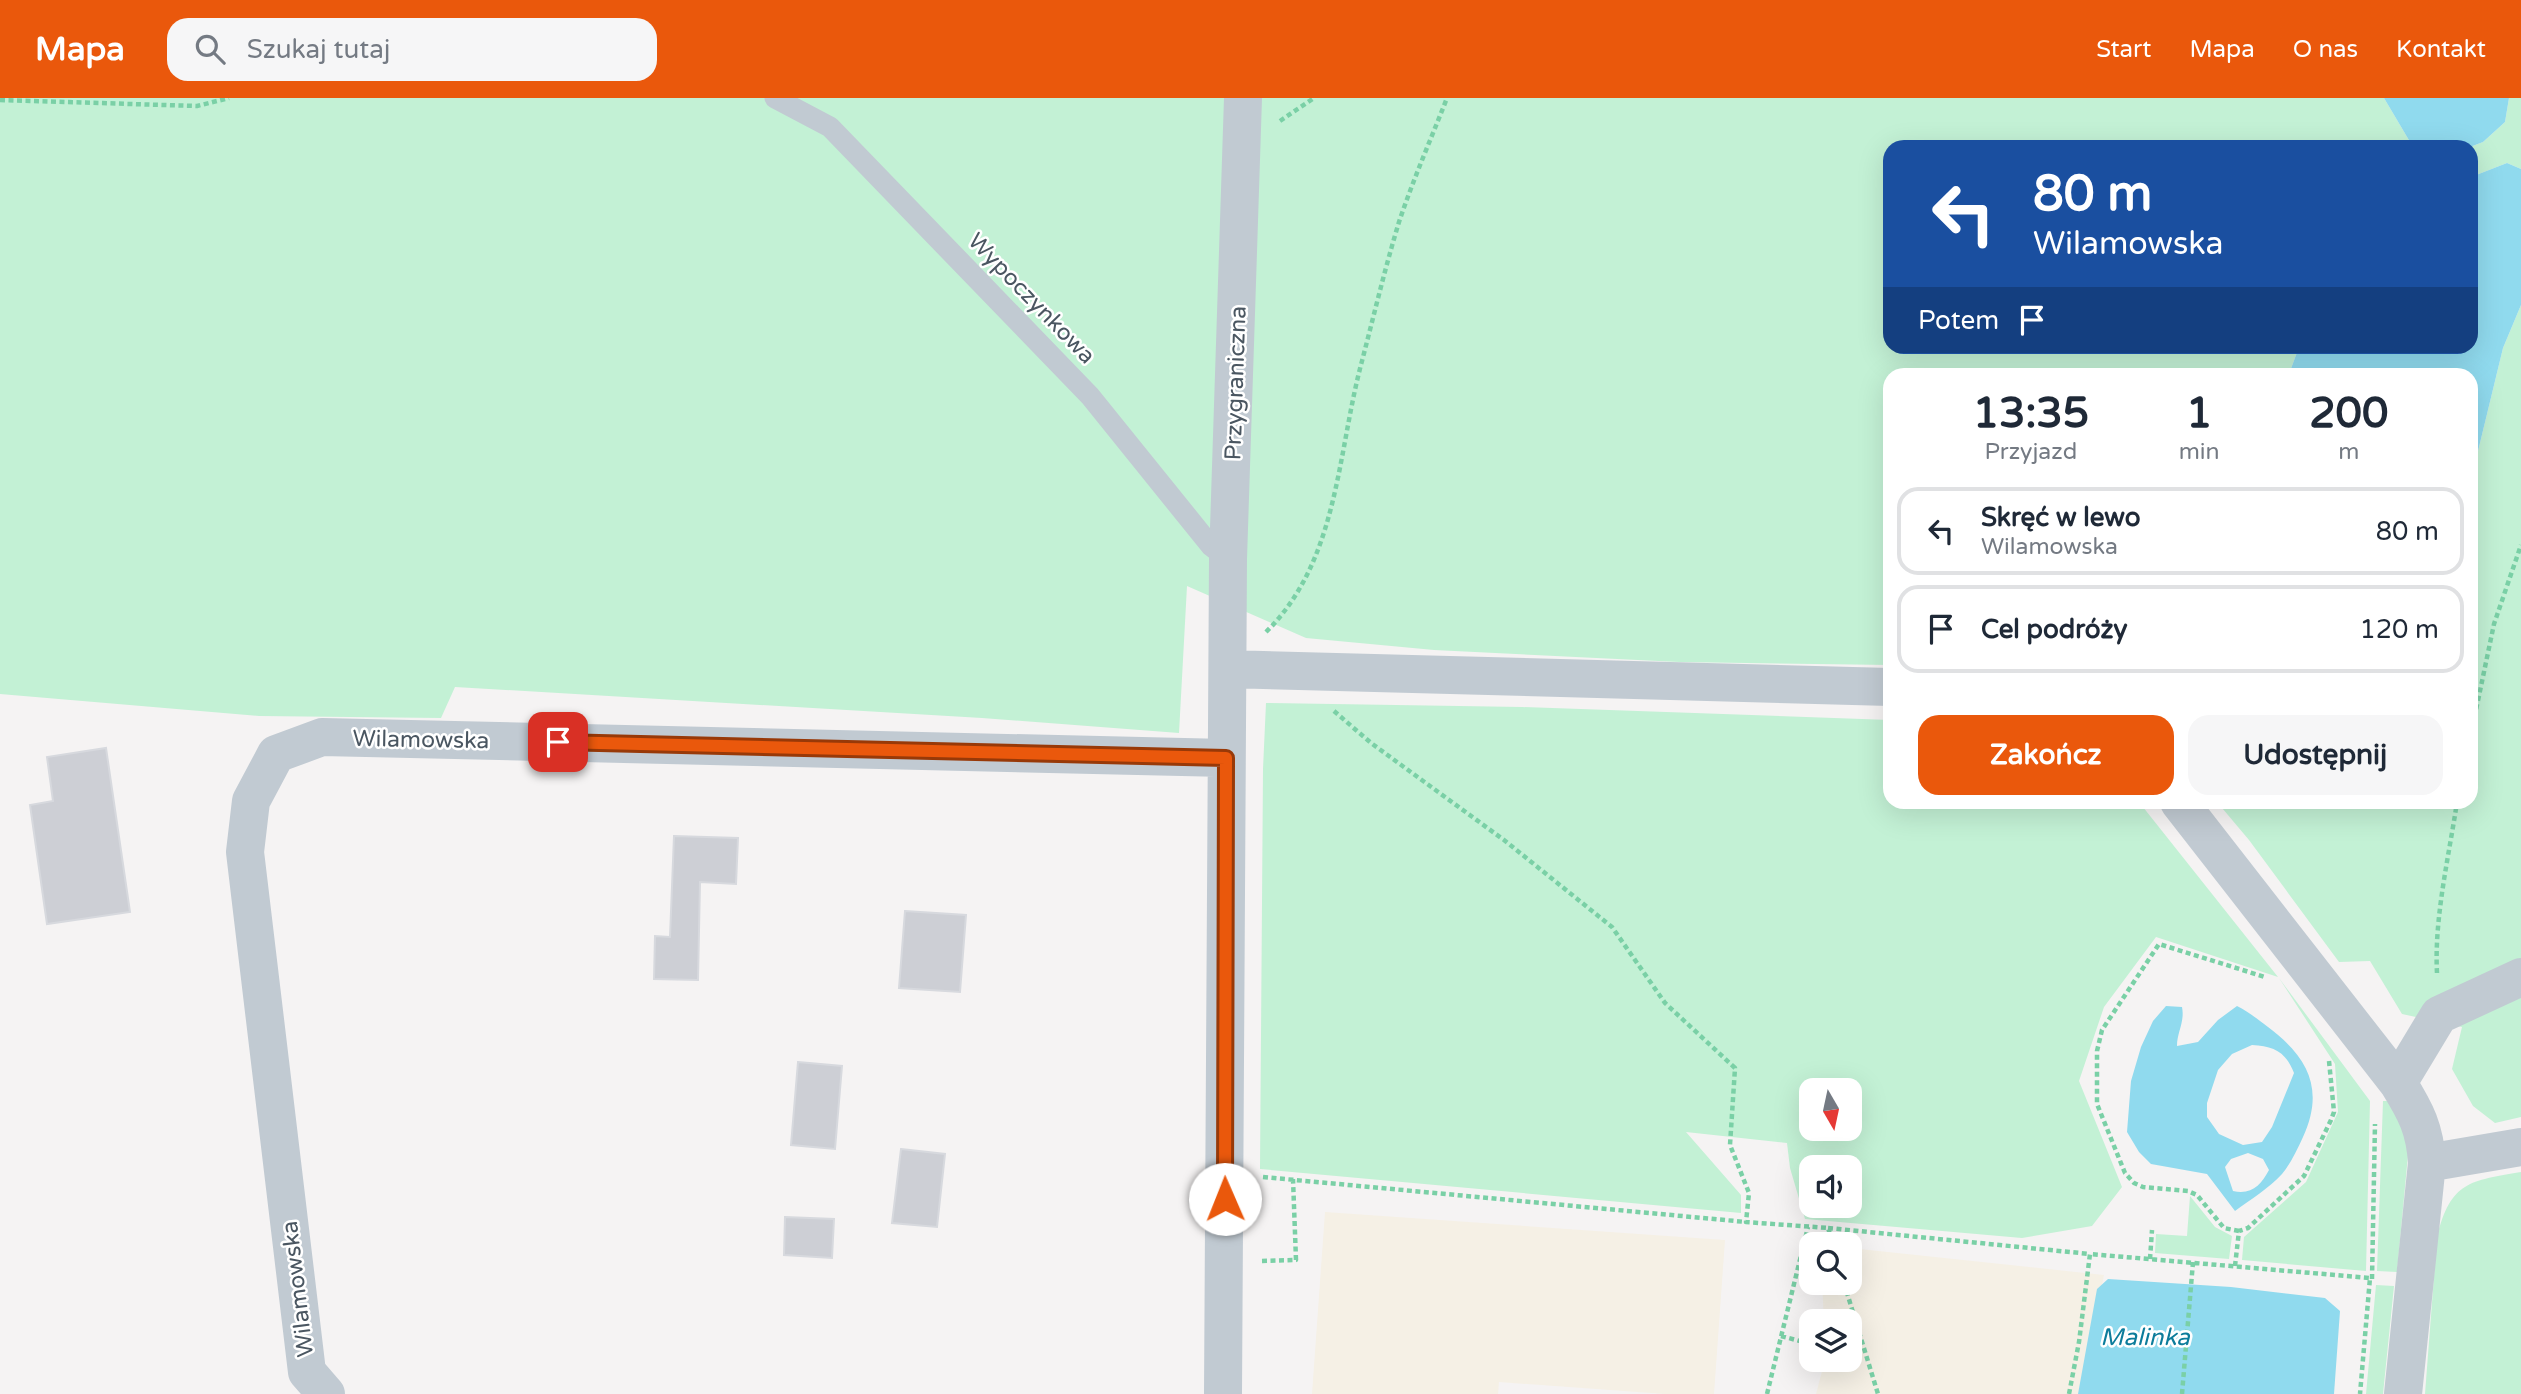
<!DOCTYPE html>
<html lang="pl">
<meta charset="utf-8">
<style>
:root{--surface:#fff;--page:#f6f6f7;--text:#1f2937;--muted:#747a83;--line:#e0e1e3;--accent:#ea580c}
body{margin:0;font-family:"Varela Round",sans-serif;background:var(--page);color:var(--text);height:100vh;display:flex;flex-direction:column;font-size:26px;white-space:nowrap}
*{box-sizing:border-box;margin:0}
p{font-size:23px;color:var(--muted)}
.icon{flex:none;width:38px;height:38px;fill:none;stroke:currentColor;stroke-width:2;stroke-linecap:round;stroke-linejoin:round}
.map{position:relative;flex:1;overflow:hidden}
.panel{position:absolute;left:1883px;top:270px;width:595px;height:441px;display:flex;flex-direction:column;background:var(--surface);border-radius:21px;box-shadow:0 7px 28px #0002}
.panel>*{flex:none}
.hud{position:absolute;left:1883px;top:42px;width:595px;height:214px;border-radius:21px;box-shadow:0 7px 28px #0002;background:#1a4fa0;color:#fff;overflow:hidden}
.needle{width:46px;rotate:171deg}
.tools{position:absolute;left:1799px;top:980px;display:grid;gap:14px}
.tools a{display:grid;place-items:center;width:63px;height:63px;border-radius:14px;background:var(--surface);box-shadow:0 7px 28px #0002;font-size:35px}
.pin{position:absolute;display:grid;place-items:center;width:60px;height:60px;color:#fff;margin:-30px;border-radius:14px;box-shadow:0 4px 10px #0006}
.me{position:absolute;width:77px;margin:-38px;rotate:359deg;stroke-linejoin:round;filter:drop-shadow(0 0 5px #0008)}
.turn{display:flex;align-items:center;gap:24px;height:147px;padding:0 35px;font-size:32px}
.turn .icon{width:91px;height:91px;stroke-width:2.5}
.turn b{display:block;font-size:49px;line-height:60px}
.then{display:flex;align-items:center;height:66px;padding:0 35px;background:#0003;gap:14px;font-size:26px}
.eta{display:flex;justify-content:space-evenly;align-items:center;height:119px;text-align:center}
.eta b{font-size:42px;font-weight:700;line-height:49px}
.cta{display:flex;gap:14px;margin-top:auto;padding:14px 35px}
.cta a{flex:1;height:80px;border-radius:21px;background:var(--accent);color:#fff;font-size:28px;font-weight:700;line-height:80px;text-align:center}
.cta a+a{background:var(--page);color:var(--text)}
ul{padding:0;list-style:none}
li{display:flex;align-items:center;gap:21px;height:88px;margin:0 14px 10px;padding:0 21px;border:4px solid var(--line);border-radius:21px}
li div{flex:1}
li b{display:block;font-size:26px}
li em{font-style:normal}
header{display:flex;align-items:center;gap:42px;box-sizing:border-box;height:98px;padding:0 35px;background:var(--accent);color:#fff}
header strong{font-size:33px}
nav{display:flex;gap:38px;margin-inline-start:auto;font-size:24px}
.search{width:490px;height:63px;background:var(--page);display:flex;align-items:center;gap:18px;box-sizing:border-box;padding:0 24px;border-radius:21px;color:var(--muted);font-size:26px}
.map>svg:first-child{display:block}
.green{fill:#c3f1d5;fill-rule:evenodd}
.sand{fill:#f5f0e5}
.water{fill:#90daee;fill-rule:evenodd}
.building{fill:#cdcfd5;stroke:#d7d9de;stroke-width:2}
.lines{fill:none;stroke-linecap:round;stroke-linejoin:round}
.path{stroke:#7ad0a6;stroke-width:4.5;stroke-dasharray:5 3.5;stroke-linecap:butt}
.lane{stroke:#c1cad2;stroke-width:21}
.street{stroke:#c1cad2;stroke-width:38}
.route-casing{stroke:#983908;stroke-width:18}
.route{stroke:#ea580c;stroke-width:12}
.labels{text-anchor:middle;stroke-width:5;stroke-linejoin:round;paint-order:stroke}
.street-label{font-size:23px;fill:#4a5661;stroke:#fff}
.water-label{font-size:24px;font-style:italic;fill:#0c7c9b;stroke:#fff}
</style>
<header>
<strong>Mapa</strong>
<div class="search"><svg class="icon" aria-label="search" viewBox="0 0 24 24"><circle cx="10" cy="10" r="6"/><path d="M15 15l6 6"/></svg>Szukaj tutaj</div>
<nav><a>Start</a><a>Mapa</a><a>O nas</a><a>Kontakt</a></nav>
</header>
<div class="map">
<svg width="2521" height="1296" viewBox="0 0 2521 1296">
<rect width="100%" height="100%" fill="#f5f3f3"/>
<path class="green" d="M0,0H2384L2413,49H1890V248L2299,249L2289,276H1890V567L1679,564L1434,552L1306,540L1187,488L1179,635L982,620L455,589L441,620L259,618L0,596Z
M2509,0H2521V71L2507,65L2471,79L2470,49L2483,44L2505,24Z
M2521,207V1019L2495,1025L2473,1008L2452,971L2462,929L2402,916L2370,863L2339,864L2249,742L2217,704H2471V382L2503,250Z
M1266,605L1522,609L1890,622V704H2139L2278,879L2156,839L2104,909L2079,983L2122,1089L2092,1128L2022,1140L1805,1121L1790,1070L1787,1045L1686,1034L1741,1097V1115L1260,1071L1263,671ZM1811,992H1850V1031H1811ZM1811,1069H1850V1108H1811Z
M2279,880L2370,1003L2366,1173L2242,1162L2244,1139L2306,1084L2338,1014L2335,966Z
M2383,1003H2390L2404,1029L2408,1057L2397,1174L2377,1173Z
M2521,1074V1296H2425L2437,1139C2451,1083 2470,1083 2521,1074Z
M2190,1098L2215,1129L2232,1138L2229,1161L2155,1155L2156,1136L2187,1138Z
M2376,1187L2394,1188L2383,1296H2366Z"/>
<path class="sand" d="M1325,1114L1725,1142L1714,1296H1665L1499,1284L1498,1296H1312Z
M1850,1150L2104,1177L2080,1296H1816L1825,1262H1850V1223H1824L1822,1185H1850Z"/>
<path class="water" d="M2384,0H2509L2505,24L2483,44L2470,49H2413Z
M2507,65L2521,71V207L2503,250L2471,382V276H2289L2299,249L2471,248V79Z
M2166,908L2182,909C2185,924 2177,934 2177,948L2198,944L2218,922L2237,908C2249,914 2257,921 2268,929C2308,959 2325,991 2303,1039C2297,1052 2291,1065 2282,1076C2269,1090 2250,1102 2235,1113L2207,1076L2151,1066L2139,1054L2127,1034L2131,983L2141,949L2153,923ZM2252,947C2274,948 2286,954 2294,975L2272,1029L2262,1044L2243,1047L2219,1036L2207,1019V1005L2218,972L2232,956ZM2248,1055L2263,1061L2269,1072C2261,1087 2252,1097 2233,1093L2225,1069L2231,1061Z
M2108,1181L2231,1189L2325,1200L2340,1213L2334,1296H2078L2097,1191Z"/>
<path class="building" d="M106,650L130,814L47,826L30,707L53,703L47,659Z
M674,738L738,740L736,786L700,784L698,882L654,881L655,838L670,839Z
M905,813L966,817L960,894L899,890Z
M798,964L842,968L835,1051L791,1047Z
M901,1051L945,1056L937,1129L892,1125Z
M785,1119L834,1121L832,1160L784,1157Z"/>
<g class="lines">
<path class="path" d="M0,2L197,8L229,0
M1280,23L1314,0
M1266,534C1339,462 1337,355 1362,263C1374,217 1385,170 1399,124C1413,82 1431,41 1447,0
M1334,613L1371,645L1504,742L1612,829L1665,905L1735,970L1730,1047L1749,1095L1746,1124L1828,1130L1833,1146
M2471,636L2494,526L2521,447
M2437,875C2434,820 2449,758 2457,704
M1263,1079L1746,1124
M1828,1130L2090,1156
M2239,1133L2224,1130L2197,1097L2188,1093L2143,1089L2134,1085L2125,1075L2097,1006V953L2102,932L2159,846L2265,879
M2150,1161L2152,1132
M1262,1163L1296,1162L1293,1081
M2235,1168L2239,1133L2248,1130L2304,1078L2331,1022L2334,1014L2329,963
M2372,1181L2375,1026
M1844,1185L1878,1296
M1781,1238L1811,1246
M1767,1296L1808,1129
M2069,1296L2079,1244L2090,1156L2370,1180L2360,1296
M2182,1296L2193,1164"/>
<path class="lane" d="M775,0L830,29L1090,298L1211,448L1228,461"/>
<path class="street" d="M1228,571L1890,589
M2179,704L2398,985C2416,1014 2425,1031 2427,1065L2403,1296
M2398,985L2439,917L2521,879
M2427,1065L2521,1049
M326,1296L307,1274L245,754L251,703L276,656L322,639L1226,660
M1223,1296L1228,461L1243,0"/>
</g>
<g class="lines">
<g class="route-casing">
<path id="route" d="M558,644L1226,660L1225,1101"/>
</g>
<use href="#route" class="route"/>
</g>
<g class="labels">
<g class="street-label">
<text transform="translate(1032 200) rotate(46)" y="8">Wypoczynkowa</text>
<text transform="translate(1235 285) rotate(-88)" y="8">Przygraniczna</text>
<text transform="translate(421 641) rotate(1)" y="8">Wilamowska</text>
<text transform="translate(297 1191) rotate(-97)" y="8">Wilamowska</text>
</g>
<g class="water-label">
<text x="2145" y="1247">Malinka</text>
</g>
</g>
</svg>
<div class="tools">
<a><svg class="needle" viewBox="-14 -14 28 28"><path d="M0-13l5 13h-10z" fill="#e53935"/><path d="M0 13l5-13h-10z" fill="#747a83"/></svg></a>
<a><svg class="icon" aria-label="sound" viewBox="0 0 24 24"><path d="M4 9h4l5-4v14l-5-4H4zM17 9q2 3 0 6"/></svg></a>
<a><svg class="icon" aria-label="search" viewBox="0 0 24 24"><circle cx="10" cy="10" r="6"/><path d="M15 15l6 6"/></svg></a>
<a><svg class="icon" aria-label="layers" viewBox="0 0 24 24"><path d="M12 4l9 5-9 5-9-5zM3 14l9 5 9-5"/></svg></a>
</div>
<div class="pin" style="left:558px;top:644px;background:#d93025"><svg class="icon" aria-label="arrive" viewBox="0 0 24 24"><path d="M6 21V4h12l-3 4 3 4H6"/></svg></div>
<svg class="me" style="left:1225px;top:1101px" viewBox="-20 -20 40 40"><circle r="19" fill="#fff"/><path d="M0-13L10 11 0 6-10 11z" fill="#ea580c"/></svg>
<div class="hud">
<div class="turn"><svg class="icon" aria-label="left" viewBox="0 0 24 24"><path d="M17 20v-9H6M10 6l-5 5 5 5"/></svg><div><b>80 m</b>Wilamowska</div></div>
<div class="then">Potem<svg class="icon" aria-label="arrive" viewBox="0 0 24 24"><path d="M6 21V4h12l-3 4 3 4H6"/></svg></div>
</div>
<section class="panel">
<div class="eta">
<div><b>13:35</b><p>Przyjazd</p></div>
<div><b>1</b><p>min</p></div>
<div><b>200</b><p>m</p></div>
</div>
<ul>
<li><svg class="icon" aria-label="left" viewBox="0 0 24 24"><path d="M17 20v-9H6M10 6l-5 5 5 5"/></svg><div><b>Skręć w lewo</b><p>Wilamowska</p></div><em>80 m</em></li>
<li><svg class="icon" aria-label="arrive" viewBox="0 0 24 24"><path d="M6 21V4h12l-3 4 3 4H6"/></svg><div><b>Cel podróży</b></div><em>120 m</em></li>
</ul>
<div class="cta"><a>Zakończ</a><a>Udostępnij</a></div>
</section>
</div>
